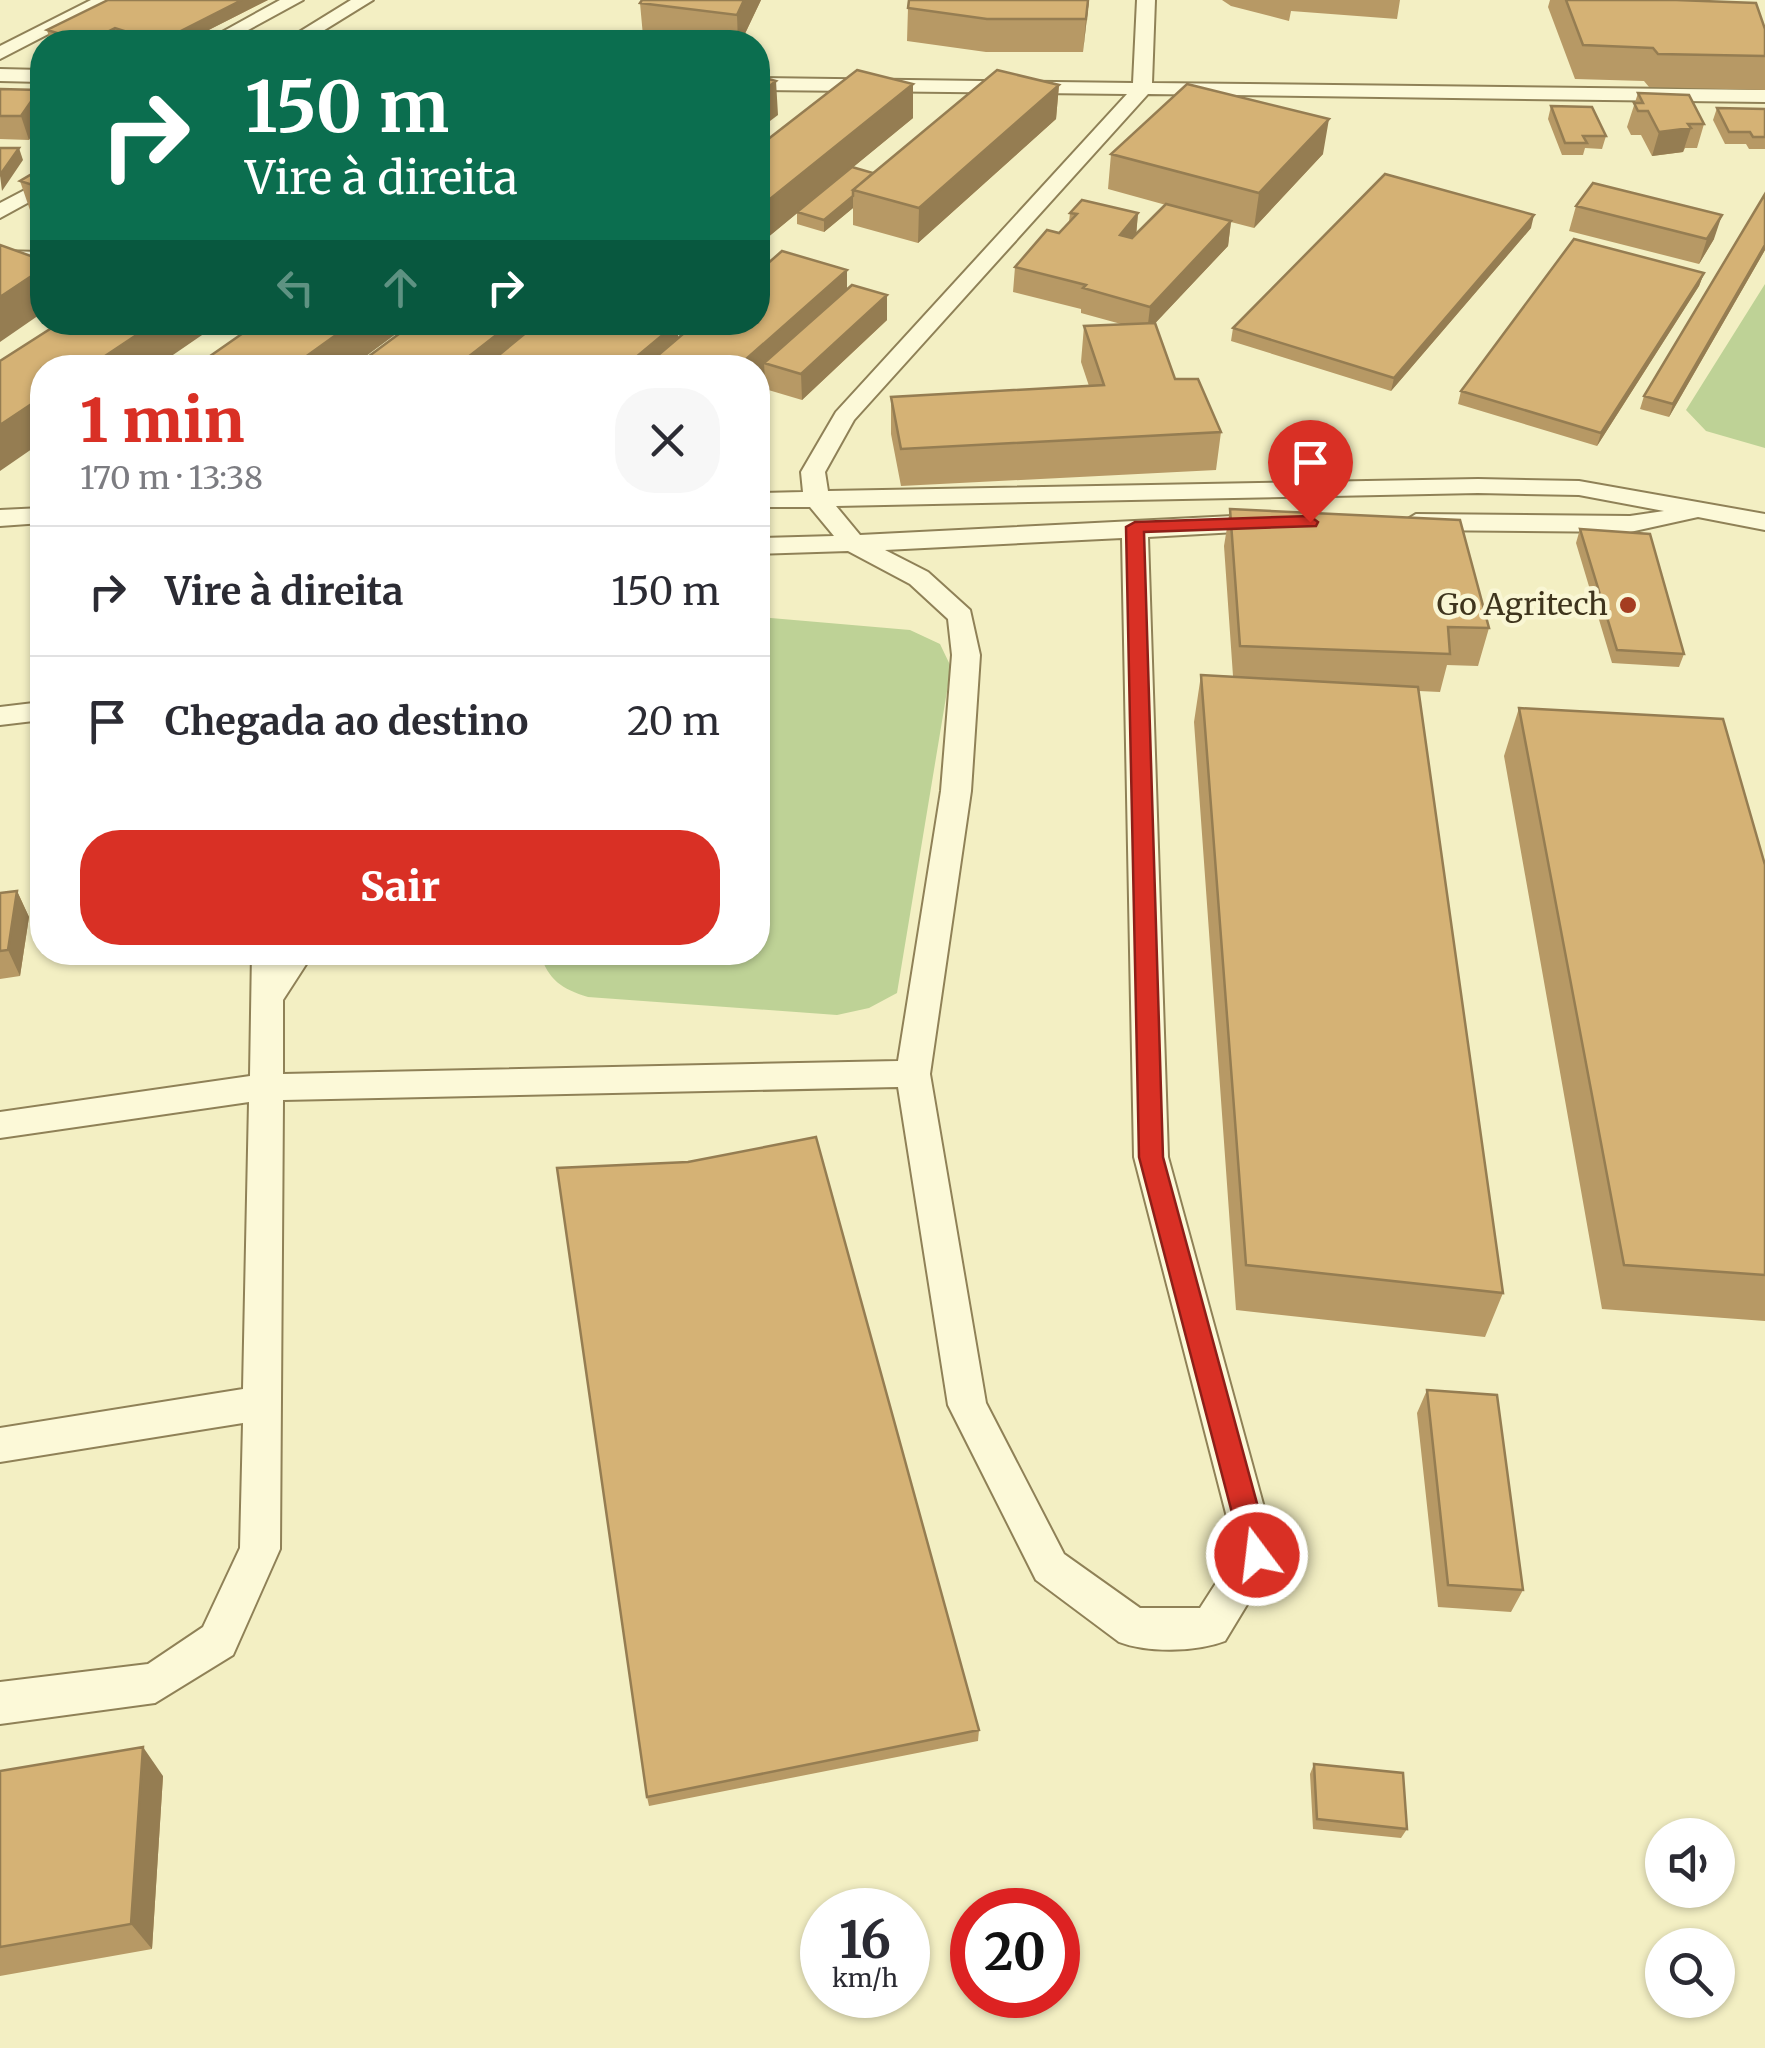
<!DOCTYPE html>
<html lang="pt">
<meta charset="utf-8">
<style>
:root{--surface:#fff;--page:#f7f7f7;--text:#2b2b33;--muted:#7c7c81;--line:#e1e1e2;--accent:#d93025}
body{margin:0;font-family:Merriweather,serif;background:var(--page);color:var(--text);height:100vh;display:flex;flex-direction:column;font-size:38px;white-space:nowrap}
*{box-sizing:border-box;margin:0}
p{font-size:32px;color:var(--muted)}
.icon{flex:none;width:55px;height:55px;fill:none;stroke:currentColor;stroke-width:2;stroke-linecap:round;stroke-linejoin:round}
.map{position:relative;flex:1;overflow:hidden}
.details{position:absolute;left:30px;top:355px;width:740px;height:610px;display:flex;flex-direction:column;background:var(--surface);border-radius:40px;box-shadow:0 2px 8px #0004}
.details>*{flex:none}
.hud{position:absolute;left:30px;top:30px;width:740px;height:305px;border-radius:40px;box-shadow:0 2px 8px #0004;background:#0b6e4f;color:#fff;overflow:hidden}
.controls{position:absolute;left:1645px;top:1818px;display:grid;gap:20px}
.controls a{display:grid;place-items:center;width:90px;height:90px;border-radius:50%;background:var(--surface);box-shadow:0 2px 8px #0004;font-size:50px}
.speed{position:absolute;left:800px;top:1888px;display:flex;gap:20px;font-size:50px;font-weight:700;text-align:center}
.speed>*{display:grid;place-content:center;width:130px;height:130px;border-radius:50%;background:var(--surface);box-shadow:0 2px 8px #0004;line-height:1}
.speed small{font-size:25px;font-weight:400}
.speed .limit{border:15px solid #d22;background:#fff;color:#111}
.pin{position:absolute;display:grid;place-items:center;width:85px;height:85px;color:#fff;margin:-102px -42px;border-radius:50% 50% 50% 0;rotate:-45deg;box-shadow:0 0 10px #0007}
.pin .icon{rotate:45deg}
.me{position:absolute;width:110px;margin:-55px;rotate:345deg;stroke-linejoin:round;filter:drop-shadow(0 0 8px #0008)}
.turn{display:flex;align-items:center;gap:35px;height:210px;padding:0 50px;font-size:45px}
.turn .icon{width:130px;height:130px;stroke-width:2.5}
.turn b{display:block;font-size:70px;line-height:85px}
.lanes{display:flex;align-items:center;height:95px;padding:0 50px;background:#0003;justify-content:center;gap:50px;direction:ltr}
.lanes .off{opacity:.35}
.round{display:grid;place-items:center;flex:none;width:105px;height:105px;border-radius:40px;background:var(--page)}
.head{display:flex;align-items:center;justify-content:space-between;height:170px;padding:0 50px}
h1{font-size:60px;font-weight:800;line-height:75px;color:var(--accent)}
.button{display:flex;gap:20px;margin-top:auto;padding:20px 50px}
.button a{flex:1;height:115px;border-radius:40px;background:var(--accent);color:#fff;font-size:40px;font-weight:800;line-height:115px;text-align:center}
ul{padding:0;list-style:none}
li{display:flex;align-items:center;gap:30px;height:130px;padding:0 50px;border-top:2px solid var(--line)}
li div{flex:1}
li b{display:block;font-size:38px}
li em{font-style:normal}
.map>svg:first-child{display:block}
.green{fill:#bed296}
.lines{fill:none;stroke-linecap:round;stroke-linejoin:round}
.service-casing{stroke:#8f8157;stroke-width:4}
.service{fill:#fcf9d8;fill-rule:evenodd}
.wall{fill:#b79965}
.shaded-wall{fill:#957d52}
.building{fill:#d5b275;stroke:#957d52;stroke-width:2.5}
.route{fill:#d93025;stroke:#8d1f18;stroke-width:2.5}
.poi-dot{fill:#a53d21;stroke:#f9f6d4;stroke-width:4}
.labels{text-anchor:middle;stroke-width:9;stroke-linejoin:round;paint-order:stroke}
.poi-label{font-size:30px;fill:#3e341d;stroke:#f9f6d4;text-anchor:end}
</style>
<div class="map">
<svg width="1765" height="2048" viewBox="0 0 1765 2048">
<rect width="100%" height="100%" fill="#f3efc3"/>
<path class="green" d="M1765,284V448L1706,431L1686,410Z
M758,617L910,630L940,644L951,667L897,993L869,1008L837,1015L588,997C562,989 548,980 540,953L758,952Z"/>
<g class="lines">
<g class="service-casing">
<path id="service" d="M91,0H114L0,59V46Z
M280,0H303L226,42H204Z
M351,0H373L305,42H283Z
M1137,0H1155L1152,83L1765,90V102L1148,94L854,420L825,472L828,491L1478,479L1579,481L1765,514V530L1698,517L1630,532L1416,530L1403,522L1416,514L1630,516L1664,511L1579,495L1478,493L836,506L860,535L1272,514L1285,522L1272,530L1148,537L1168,1157L1277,1555L1225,1641C1197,1652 1147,1653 1119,1642L1036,1580L948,1405L898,1087L283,1100L280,1549L233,1655L155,1703L0,1724V1682L148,1664L203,1627L240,1548L243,1423L0,1462V1428L243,1389L249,1102L0,1138V1112L250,1076L252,952H314L283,1000V1074L898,1061L941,791L952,655L948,619L910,584L848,551L758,554V538L834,536L810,507H758V493L803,492L801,472L836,412L1127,94L758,90V78L1133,83ZM1122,538L1134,1157L1236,1552L1200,1608H1140L1064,1554L986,1403L930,1074L971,791L980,655L970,610L928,572L885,550Z
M0,69L42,70V82L0,81Z
M42,181V195L0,218V203Z
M0,251L42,252V264L0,265Z
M42,508V523L0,526V510Z
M42,702V720L0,725V707Z"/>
</g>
<use href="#service" class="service"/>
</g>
<path class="wall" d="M108,0H268L185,42H125L118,40L114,42L50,41L47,30Z
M642,0H761L741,42H694L643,36L640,3Z
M1089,0L1083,52H986L907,41L908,8Z
M1222,0H1400L1397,19L1291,11L1289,21L1231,6Z
M1550,0H1676L1765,29V90L1649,87L1644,81L1575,79L1548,7Z
M913,84V118L853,167L873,173L1059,85L1056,119L918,243L853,225V208L824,232L797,224V213L767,238L758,236V147Z
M0,89L39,90L29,140L0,139Z
M1638,93L1704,124L1697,148H1685L1683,152L1652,156L1641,135H1631L1627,127Z
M1551,106L1606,136L1602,149L1585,148L1583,155H1562L1548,119Z
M1717,108L1765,109V149H1749L1746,144H1725L1713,120Z
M1111,154H1323L1254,228L1231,222L1228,246L1155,323L1175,379L1221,432L1216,470L901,486L891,434V397L1089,386L1081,362L1084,326L1121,324L1081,313V309L1013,292L1015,267L1059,233L1069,222L1070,213H1138L1136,234L1166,205L1108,189Z
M42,168V220L32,216L20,181Z
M1765,194V250L1669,417L1640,409L1644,396Z
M1576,206L1714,239L1699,264L1569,231Z
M1531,228L1391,391L1231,341L1233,328Z
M847,270V290L887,320L802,400L765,389V380L758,386V368L678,338Z
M1704,273L1699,286L1597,446L1458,404L1461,391Z
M1230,509L1489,628L1478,666L1447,665L1440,692L1419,691L1503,1293L1485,1337L1236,1310L1194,722L1201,675L1233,676L1224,546Z
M1580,529L1684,654L1679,667L1612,663L1576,543Z
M1519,708L1765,865V1321L1602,1309L1504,756Z
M17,891L29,917L20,976L0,979V893Z
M1427,1390L1523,1590L1511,1612L1438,1607L1417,1413Z
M979,1730L978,1741L649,1806L647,1797Z
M1314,1764L1407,1829L1401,1838L1313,1829L1310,1774Z
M0,1771L163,1776L152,1949L0,1976Z"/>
<path class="shaded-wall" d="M242,0H268L185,42H159Z
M744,0H761L741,42H738L737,15Z
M1088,0H1089L1083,52L1086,19Z
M115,28L118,40L114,42H87Z
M776,81L778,115L758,130V95Z
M913,84V118L767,238L765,203Z
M1059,85L1056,119L918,243L919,208Z
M39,90L42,100V120L29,140L21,116Z
M1329,119L1323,154L1254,228L1259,193Z
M1691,128L1683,152L1652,156L1659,132Z
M19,148L23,160L2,191L0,175Z
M853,196V208L824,232V220Z
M1138,213L1136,237L1118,260L1120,235Z
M1534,215L1531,228L1391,391L1394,378Z
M1722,215L1714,239L1699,264L1707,239Z
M1231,221L1228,246L1147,332L1150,307Z
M1765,245V250L1669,417L1673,404Z
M42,269V313L0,342V297Z
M847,270V306L764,363L765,380L758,386V368H736Z
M1704,273L1699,286L1597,446L1601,433Z
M887,295V320L802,400L801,374Z
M156,322H221L154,368H87Z
M354,322H412L350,368H290Z
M513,322H565L508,368H454Z
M677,323L680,360L671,368H623Z
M42,397V442L0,471V425Z
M17,891L29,917L20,976L8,950Z
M143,1747L163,1776L152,1949L131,1924Z"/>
<path class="building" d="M108,0H242L159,42L115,28L87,42L47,30Z
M642,0H744L737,15L640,3Z
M909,0H1088L1086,19H987L908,8Z
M1566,0H1676L1756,3L1765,29V56L1658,54L1653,48L1583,45Z
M857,70L913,84L765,203L758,201V147Z
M997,70L1059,85L919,208L853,190Z
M758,76L776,81L758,95Z
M1187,84L1329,119L1259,193L1111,154Z
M0,89L39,90L21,116H0Z
M1638,93L1689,95L1704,124H1688L1691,128L1659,132L1648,111H1638L1634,103H1643Z
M1551,106L1592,107L1606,136H1583L1587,143H1565Z
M1717,108L1765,109V137H1753L1750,132H1729Z
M0,148H19L0,175Z
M852,167L873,173L853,190V196L824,220L797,212Z
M42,168V188L20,181Z
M1385,174L1534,215L1394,378L1233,328Z
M1593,183L1722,215L1707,239L1576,206Z
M1765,194V245L1673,404L1644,396Z
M1082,200L1138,213L1120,235L1132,238L1166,204L1231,221L1150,307L1083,288L1086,285L1015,267L1047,230L1059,233L1077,214L1070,213Z
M1574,239L1704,273L1601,433L1461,391Z
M0,245L42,260V269L0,297Z
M782,251L847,270L736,368H643L697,322H758V272Z
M852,285L887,295L801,374L764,363Z
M61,322H156L87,368H42V397L0,425V361Z
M259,322H354L290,368H193Z
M415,322H513L454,368H353Z
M539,322H674L677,323L623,368H483Z
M1155,323L1175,379H1198L1221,432L901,449L891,397L1104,385L1084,326Z
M1230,509L1460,520L1489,628L1448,627L1450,654L1240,646Z
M1580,529L1650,534L1684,654L1617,650Z
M1201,675L1418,687L1503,1293L1246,1265Z
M1519,708L1723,719L1765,865V1275L1624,1265Z
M17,891L8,950L0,951V893Z
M816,1137L979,1730L647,1797L557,1168L688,1162Z
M1427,1390L1497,1395L1523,1590L1448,1585Z
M143,1747L131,1924L0,1947V1771Z
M1314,1764L1403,1773L1407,1829L1317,1819Z"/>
<path class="route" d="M1310,516L1318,522L1316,526L1144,532L1163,1157L1271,1555L1267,1564L1257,1568L1247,1564L1243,1555L1139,1157L1126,527L1135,522Z"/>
<circle class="poi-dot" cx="1628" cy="605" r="10"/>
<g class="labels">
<g class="poi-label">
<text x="1608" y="615">Go Agritech</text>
</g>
</g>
</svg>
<div class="controls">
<a><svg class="icon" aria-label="sound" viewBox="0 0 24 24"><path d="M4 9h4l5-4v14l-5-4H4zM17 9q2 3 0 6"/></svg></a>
<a><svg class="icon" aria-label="search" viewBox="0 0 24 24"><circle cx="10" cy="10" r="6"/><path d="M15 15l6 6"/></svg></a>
</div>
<div class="speed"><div>16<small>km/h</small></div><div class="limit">20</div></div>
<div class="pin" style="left:1310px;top:522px;background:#d93025"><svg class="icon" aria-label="arrive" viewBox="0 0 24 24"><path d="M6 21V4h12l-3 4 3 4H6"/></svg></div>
<svg class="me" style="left:1257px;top:1555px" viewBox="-20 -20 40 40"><circle r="17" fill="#d93025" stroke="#fff" stroke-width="3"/><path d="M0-11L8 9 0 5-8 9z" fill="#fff"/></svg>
<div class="hud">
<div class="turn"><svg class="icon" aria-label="right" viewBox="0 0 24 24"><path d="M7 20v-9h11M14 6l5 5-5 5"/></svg><div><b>150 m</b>Vire à direita</div></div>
<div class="lanes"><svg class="icon off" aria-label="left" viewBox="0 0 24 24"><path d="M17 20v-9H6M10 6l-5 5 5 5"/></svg><svg class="icon off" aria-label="ahead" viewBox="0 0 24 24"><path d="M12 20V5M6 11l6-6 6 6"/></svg><svg class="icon" aria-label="right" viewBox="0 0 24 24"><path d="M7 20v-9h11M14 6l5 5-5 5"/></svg></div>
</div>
<section class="details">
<div class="head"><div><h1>1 min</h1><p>170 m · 13:38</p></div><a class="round"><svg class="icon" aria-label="close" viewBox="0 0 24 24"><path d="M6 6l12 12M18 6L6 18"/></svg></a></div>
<ul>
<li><svg class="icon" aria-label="right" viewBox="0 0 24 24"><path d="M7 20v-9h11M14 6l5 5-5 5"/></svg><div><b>Vire à direita</b></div><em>150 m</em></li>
<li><svg class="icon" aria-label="arrive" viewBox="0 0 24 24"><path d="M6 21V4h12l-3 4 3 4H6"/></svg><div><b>Chegada ao destino</b></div><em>20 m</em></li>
</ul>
<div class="button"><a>Sair</a></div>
</section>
</div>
